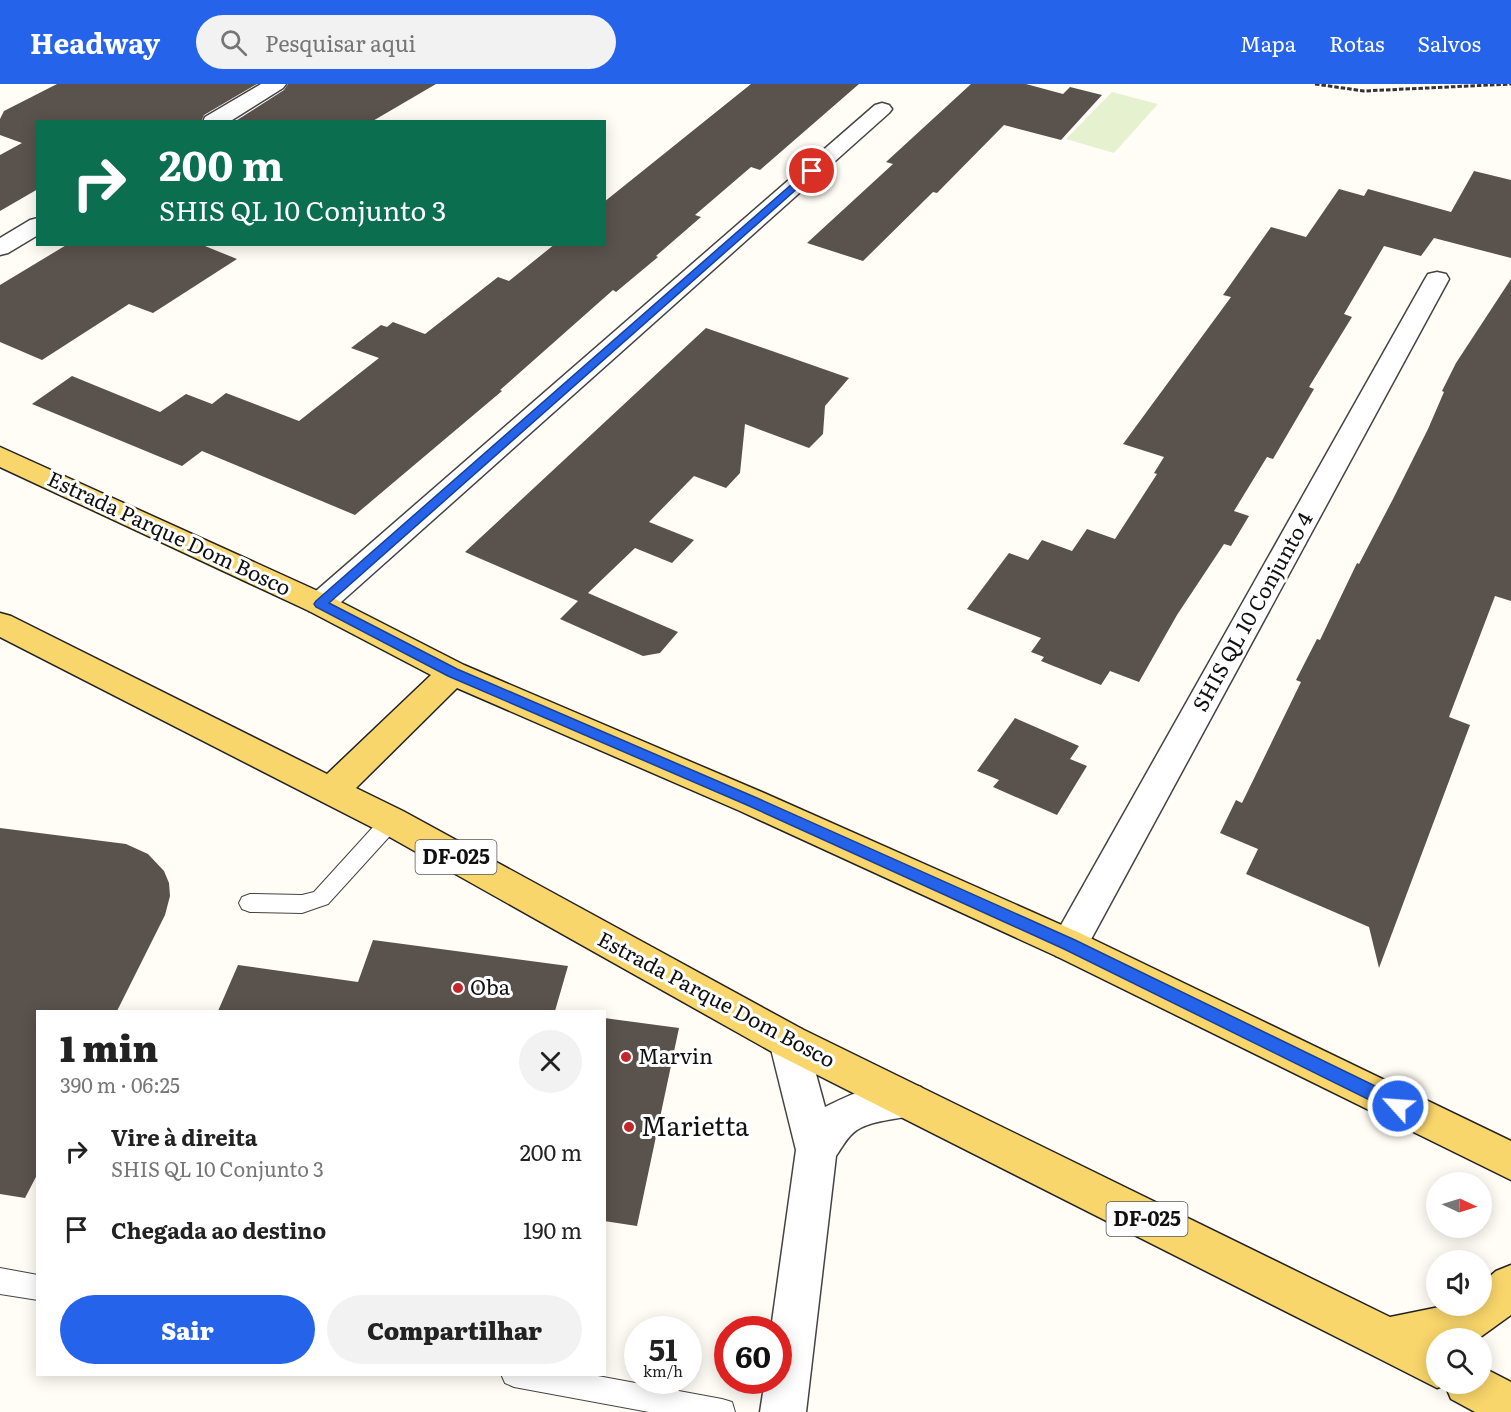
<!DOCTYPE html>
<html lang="pt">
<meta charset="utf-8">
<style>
:root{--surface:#fff;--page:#f2f2f2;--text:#222;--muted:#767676;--accent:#2563eb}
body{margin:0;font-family:Literata,serif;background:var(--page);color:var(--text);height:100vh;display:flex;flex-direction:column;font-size:22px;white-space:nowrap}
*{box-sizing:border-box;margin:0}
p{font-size:20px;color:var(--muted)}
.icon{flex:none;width:33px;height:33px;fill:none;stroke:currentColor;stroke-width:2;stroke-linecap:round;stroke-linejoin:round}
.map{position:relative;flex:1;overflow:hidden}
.panel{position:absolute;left:36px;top:926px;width:570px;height:366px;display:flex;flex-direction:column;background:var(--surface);border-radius:0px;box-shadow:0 3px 15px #0003}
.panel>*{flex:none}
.guide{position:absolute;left:36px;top:36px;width:570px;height:126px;border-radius:0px;box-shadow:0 3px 15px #0003;background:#0b6e4f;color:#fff;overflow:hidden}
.needle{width:39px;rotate:94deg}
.controls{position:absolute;left:1426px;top:1088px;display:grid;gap:12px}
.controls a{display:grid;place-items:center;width:66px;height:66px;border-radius:50%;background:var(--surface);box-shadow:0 3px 15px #0003;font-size:30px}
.speed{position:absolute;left:624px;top:1232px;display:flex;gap:12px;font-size:30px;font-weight:700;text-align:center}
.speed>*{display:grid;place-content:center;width:78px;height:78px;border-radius:50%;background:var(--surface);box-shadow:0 3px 15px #0003;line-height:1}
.speed small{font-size:15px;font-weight:400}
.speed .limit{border:9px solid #d22;background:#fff;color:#111}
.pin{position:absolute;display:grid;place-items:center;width:51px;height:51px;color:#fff;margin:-26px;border:3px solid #fff;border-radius:50%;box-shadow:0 2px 6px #0007}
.me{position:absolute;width:66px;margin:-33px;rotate:296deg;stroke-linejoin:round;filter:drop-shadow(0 0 4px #0008)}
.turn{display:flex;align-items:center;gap:21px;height:126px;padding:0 24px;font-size:27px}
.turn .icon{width:78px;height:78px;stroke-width:2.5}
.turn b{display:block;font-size:42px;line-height:51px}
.round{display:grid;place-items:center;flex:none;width:63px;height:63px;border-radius:32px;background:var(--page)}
.overview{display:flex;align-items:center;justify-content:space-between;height:102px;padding:0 24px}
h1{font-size:36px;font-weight:800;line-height:45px}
.action{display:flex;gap:12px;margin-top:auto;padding:12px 24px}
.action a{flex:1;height:69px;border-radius:36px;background:var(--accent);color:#fff;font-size:24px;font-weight:800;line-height:69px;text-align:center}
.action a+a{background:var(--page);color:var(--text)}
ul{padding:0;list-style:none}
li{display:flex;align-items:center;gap:18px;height:78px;padding:0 24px}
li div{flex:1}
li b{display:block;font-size:22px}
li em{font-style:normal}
header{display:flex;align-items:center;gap:36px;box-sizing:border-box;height:84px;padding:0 30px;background:var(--accent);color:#fff}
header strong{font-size:28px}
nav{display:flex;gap:33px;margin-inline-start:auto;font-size:21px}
.search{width:420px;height:54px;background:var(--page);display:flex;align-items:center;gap:15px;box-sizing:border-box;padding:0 21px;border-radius:33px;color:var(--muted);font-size:22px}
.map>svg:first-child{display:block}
.pitch{fill:#e6f2cf}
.building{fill:#5a524d}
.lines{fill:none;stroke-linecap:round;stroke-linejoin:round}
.service-casing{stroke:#444;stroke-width:2}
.minor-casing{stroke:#444;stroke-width:3}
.tertiary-casing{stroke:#444;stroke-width:3}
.primary-casing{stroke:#222;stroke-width:3}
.path{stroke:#333;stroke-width:3;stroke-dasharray:4.5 2;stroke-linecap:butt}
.service{fill:#fff;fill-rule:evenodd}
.minor{fill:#fff;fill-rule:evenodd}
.tertiary{fill:#fff;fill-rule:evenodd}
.primary{fill:#f9d66b;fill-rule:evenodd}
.route{fill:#2563eb;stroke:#184099;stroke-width:1.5}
.poi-dot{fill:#c4262e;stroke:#fff;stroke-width:2}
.labels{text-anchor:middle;stroke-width:6;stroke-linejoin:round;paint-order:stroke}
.shield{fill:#fff;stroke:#585858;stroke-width:1.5}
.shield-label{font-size:20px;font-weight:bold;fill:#111}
.street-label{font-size:21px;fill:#111;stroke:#fff}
.poi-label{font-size:21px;fill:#111;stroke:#fff;text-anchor:start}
.near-poi-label{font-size:26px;fill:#111;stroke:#fff;text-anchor:start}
</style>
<header>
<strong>Headway</strong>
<div class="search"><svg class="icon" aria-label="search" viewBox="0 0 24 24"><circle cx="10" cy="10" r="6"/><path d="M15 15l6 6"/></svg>Pesquisar aqui</div>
<nav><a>Mapa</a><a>Rotas</a><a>Salvos</a></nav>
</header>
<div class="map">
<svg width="1511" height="1328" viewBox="0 0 1511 1328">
<rect width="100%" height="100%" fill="#fffdf5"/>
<path class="pitch" d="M1112,8L1158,20L1114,69L1066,55Z"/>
<path class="building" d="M57,0H257L204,31L201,38H38V105L0,127V71L22,59L0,51V35L4,27Z
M288,0H436L371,38H234L284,6Z
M751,0H859L760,86L751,83L695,131L701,133L656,172L658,173L616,208L613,206L500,306L502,307L355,431L202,367L182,382L32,320L72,292L160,328L186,310L212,320L226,309L299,337L379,274L351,264L381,241L387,243L393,238L425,250L498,193L509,197L555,160H604V118Z
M971,0H1026L1063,10L1070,3L1102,11L1061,56L1004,41L937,109L933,108L863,177L807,159L893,80L886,78Z
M1474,87L1511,96V174L1434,154L1421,172L1384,162L1344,230L1352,233L1309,303L1314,305L1273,375L1267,373L1234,427L1249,432L1231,462L1224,460L1177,531L1139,598L1110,587L1101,601L1041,577L1044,573L1031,568L1041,554L967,525L1009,469L1028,476L1042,456L1072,467L1087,445L1115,455L1157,390L1154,389L1164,373L1123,360L1231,213L1223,211L1271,143L1306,153L1339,105L1364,112L1368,105L1451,128Z
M68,160H200L237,175L153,229L129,220L42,276L0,258V201Z
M1511,195V517L1495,512L1449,633L1470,641L1379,884L1369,843L1246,790L1258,765L1220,749L1236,716L1242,719L1301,598L1296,596L1317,555L1320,556L1357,479L1359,480L1393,415L1428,345L1444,308L1442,307L1456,279Z
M706,244L849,294L825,322L823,350L809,364L745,340L740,389L726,404L694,392L649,438L694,456L672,479L635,464L588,509L678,548L660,569L643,572L560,535L578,517L465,468Z
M1015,634L1079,662L1070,675L1087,682L1057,731L993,703L999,696L977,687Z
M0,744L126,760L148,770L164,787L169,799L170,812L165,831L117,927H38V1089L25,1114L0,1110Z
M373,856L568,882L555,927H218L238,881L358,898Z
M604,934L679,944L637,1142L604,1137Z"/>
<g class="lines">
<g class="service-casing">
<path id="service" d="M391,729L398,731L401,737L398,743L328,820L302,829L250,828L242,825L239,819L242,813L250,810L302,811L314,808L384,731Z
M0,1184L38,1191V1216L0,1210Z
M501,1290H587L722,1315L732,1318L735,1328H649L514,1303L505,1299Z"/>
</g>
<g class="minor-casing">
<path id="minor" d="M261,0H286L283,4L229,38H203L205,33Z
M882,19L889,21L892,25L889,29L331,527L320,530L309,527L305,520L309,513L875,21Z
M38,134V151L8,169L0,171V154L30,136Z
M1437,188L1446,190L1449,195L1082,872L1069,876L1056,872L1051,861L1056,850L1425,195L1428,190Z"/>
</g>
<g class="tertiary-casing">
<path id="tertiary" d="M788,940L802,945L807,957L825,1023C853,1009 890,992 921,1003L927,1016L921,1029C901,1036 869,1035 853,1049C846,1055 841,1065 836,1072L806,1328H760L765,1296H778V1245H771L796,1066L769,957L774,945Z"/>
</g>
<g class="primary-casing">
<path id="primary" d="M0,363L331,513L464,581L764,709L1082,850L1511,1057V1096L1056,872L740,727L457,604L356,704L403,727L802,945L1390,1233L1449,1221H1482V1199L1496,1187L1511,1181V1231L1479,1254H1437V1299H1482V1283L1511,1298V1328H1475L1451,1315L1445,1301L1437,1304L1372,1271L774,969L379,747L0,553V529L11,532L327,690L431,591L309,527L0,383Z"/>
</g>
<path class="path" d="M1315,0L1364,7L1511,0"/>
<use href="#service" class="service"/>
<use href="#minor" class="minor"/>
<use href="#tertiary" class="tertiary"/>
<use href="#primary" class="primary"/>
</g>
<path class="route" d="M809,85L817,87L329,519L457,585L757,714L1075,856L1404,1016L1406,1022L1404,1027L1398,1029L1392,1027L1064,865L747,721L448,592L316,523L314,520L316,517Z"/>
<g class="poi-dot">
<circle cx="458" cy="904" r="6"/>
<circle cx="626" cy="973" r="6"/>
<circle cx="629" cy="1043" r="6"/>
</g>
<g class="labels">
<g class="shield">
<rect x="415.5" y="756" width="81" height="34" rx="4.5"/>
<rect x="1106.5" y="1118" width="81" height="34" rx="4.5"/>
</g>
<g class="shield-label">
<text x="456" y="780">DF-025</text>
<text x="1147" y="1142">DF-025</text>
</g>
<g class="street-label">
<text transform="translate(169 450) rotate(25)" y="7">Estrada Parque Dom Bosco</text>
<text transform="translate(1253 528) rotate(-61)" y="7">SHIS QL 10 Conjunto 4</text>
<text transform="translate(716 916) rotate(28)" y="7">Estrada Parque Dom Bosco</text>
</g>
<g class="poi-label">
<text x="470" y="911">Oba</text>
<text x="638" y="980">Marvin</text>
</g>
<g class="near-poi-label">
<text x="641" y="1052">Marietta</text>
</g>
</g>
</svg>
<div class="controls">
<a><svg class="needle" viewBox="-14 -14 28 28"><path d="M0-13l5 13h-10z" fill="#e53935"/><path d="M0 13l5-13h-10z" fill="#767676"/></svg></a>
<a><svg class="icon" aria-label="sound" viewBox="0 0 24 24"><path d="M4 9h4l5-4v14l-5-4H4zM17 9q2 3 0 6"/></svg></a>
<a><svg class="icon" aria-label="search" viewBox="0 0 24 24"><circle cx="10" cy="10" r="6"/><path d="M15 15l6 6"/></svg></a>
</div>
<div class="speed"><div>51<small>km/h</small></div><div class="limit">60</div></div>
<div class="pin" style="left:812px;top:87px;background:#d93025"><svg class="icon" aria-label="arrive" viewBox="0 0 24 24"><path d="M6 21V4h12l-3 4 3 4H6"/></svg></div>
<svg class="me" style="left:1398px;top:1022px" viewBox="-20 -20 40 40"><circle r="17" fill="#2563eb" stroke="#fff" stroke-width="3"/><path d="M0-11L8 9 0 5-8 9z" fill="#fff"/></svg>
<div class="guide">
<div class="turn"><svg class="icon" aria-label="right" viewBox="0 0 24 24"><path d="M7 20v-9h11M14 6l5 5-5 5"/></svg><div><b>200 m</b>SHIS QL 10 Conjunto 3</div></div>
</div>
<section class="panel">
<div class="overview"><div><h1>1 min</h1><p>390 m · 06:25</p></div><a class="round"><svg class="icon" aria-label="close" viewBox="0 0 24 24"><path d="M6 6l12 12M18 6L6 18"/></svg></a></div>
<ul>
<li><svg class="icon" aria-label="right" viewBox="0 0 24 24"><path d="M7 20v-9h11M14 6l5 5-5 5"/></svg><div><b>Vire à direita</b><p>SHIS QL 10 Conjunto 3</p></div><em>200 m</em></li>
<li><svg class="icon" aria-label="arrive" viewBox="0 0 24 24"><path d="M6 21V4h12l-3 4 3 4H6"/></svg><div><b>Chegada ao destino</b></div><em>190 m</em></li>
</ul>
<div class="action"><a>Sair</a><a>Compartilhar</a></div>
</section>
</div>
